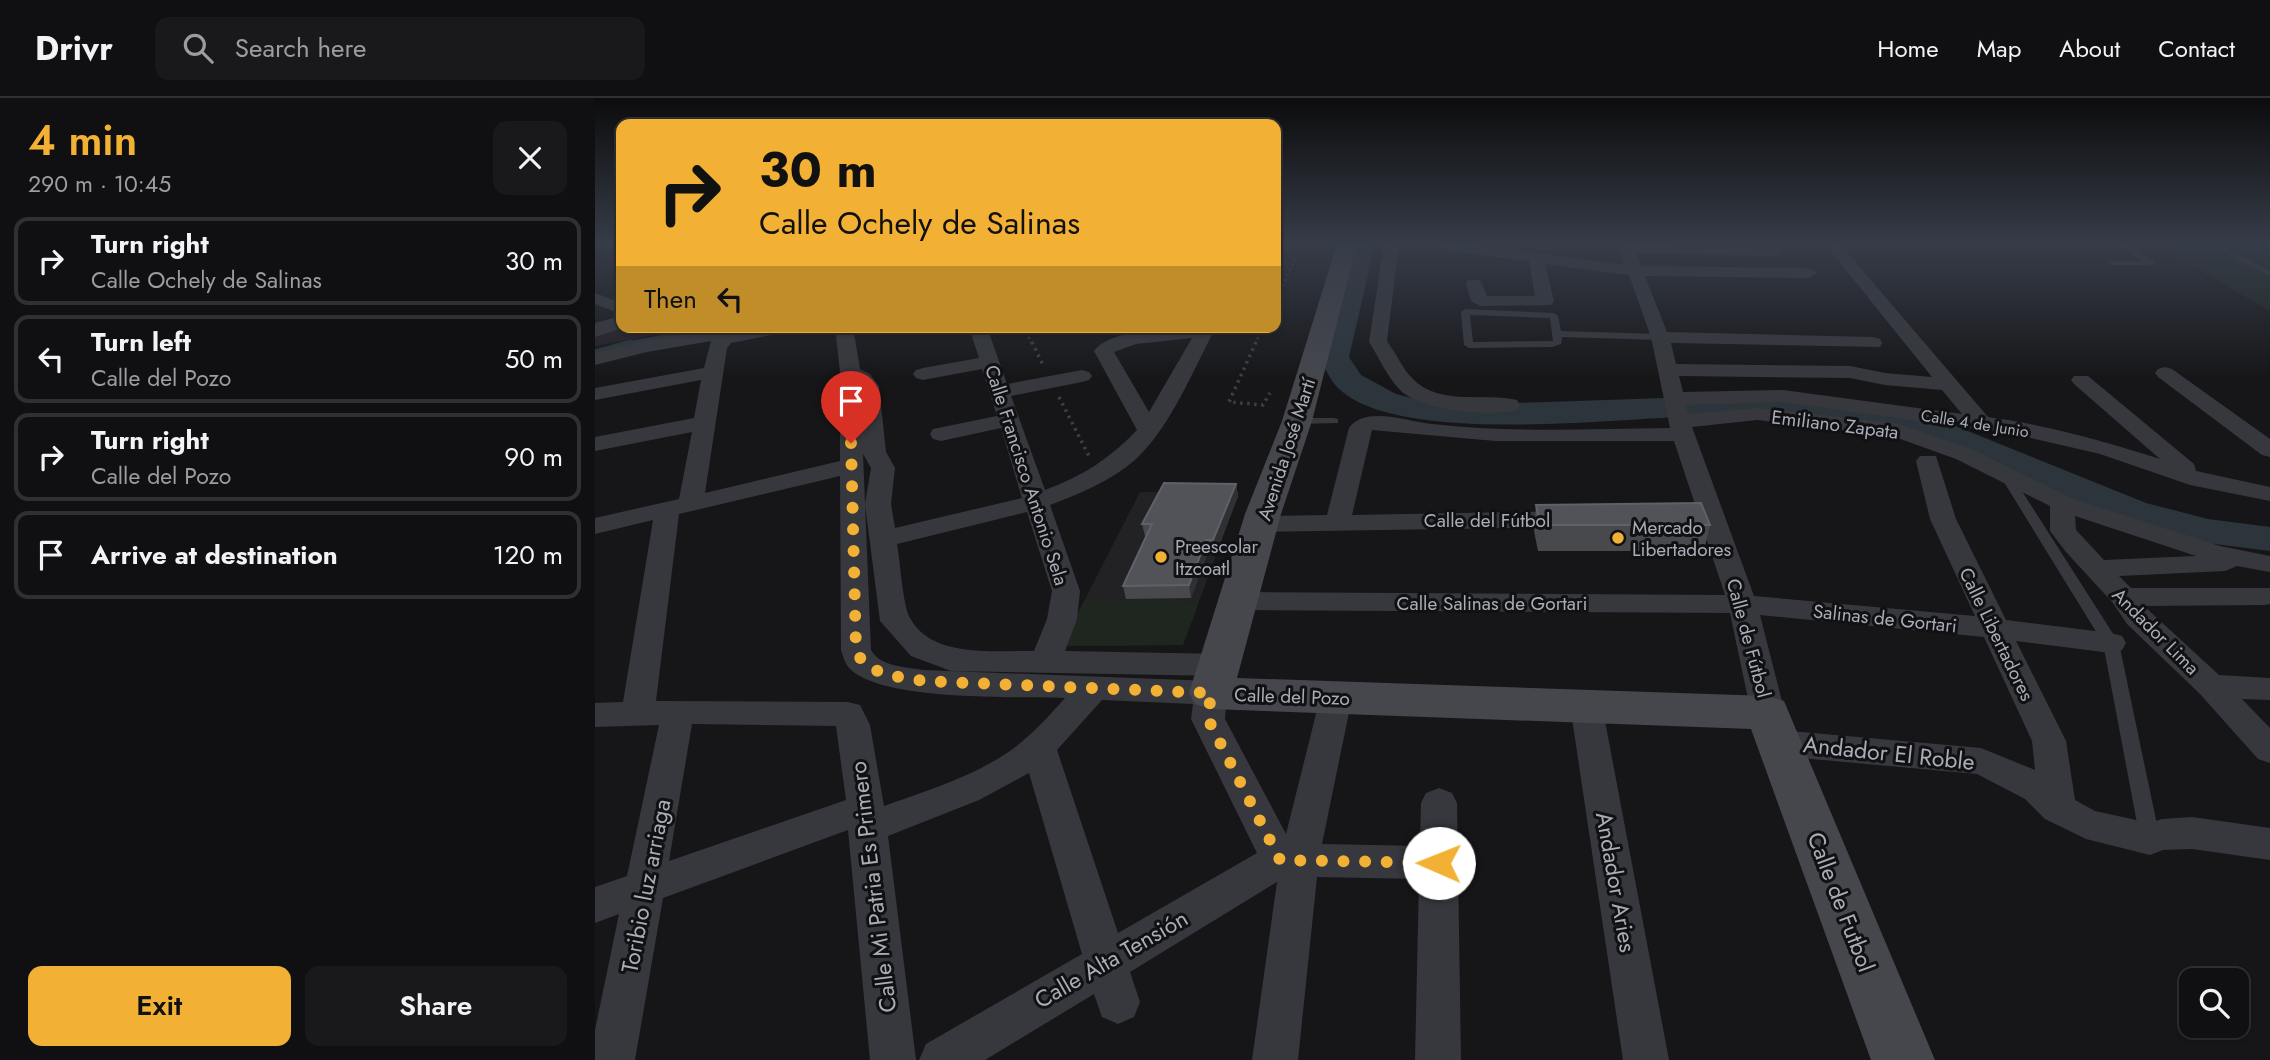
<!DOCTYPE html>
<meta charset="utf-8">
<style>
:root{--surface:#101012;--page:#19191b;--text:#f1f3f6;--muted:#9c9d9f;--line:#303032;--accent:#f2b134}
body{margin:0;font-family:Jost,sans-serif;background:var(--page);color:var(--text);height:100vh;display:flex;flex-direction:column;font-size:26px;white-space:nowrap}
*{box-sizing:border-box;margin:0}
p{font-size:23px;color:var(--muted)}
.icon{flex:none;width:38px;height:38px;fill:none;stroke:currentColor;stroke-width:2;stroke-linecap:round;stroke-linejoin:round}
.map{position:relative;flex:1;overflow:hidden}
.drawer{display:flex;flex-direction:column;background:var(--surface);width:595px}
.drawer>*{flex:none}
.hud{position:absolute;left:21px;top:21px;width:665px;height:214px;border-radius:14px;box-shadow:0 2px 5px #0004,0 0 0 2px var(--line);background:#f2b134;color:#111;overflow:hidden}
.buttons{position:absolute;left:1584px;top:870px;display:grid;gap:14px}
.buttons a{display:grid;place-items:center;width:70px;height:70px;border-radius:14px;background:var(--surface);box-shadow:0 2px 5px #0004,0 0 0 2px var(--line);font-size:35px}
.pin{position:absolute;display:grid;place-items:center;width:60px;height:60px;color:#fff;margin:-72px -30px;border-radius:50% 50% 50% 0;rotate:-45deg;box-shadow:0 0 7px #0007}
.pin .icon{rotate:45deg}
.me{position:absolute;width:77px;margin:-38px;rotate:271deg;stroke-linejoin:round;filter:drop-shadow(0 0 5px #0008)}
.turn{display:flex;align-items:center;gap:24px;height:147px;padding:0 28px;font-size:32px}
.turn .icon{width:91px;height:91px;stroke-width:2.5}
.turn b{display:block;font-size:49px;line-height:60px}
.then{display:flex;align-items:center;height:66px;padding:0 28px;background:#0003;gap:14px;font-size:26px}
.round{display:grid;place-items:center;flex:none;width:74px;height:74px;border-radius:14px;background:var(--page)}
.headline{display:flex;align-items:center;justify-content:space-between;height:119px;padding:0 28px}
h1{font-size:42px;font-weight:600;line-height:52px;color:var(--accent)}
.cta{display:flex;gap:14px;margin-top:auto;padding:14px 28px}
.cta a{flex:1;height:80px;border-radius:14px;background:var(--accent);color:#111;font-size:28px;font-weight:600;line-height:80px;text-align:center}
.cta a+a{background:var(--page);color:var(--text)}
ul{padding:0;list-style:none}
li{display:flex;align-items:center;gap:21px;height:88px;margin:0 14px 10px;padding:0 14px;border:4px solid var(--line);border-radius:14px}
li div{flex:1}
li b{display:block;font-size:26px}
li em{font-style:normal}
header{display:flex;align-items:center;gap:42px;box-sizing:border-box;height:98px;padding:0 35px;background:var(--surface);border-bottom:2px solid var(--line)}
header strong{font-size:33px}
nav{display:flex;gap:38px;margin-inline-start:auto;font-size:24px}
.search{width:490px;height:63px;background:var(--page);display:flex;align-items:center;gap:18px;box-sizing:border-box;padding:0 24px;border-radius:14px;color:var(--muted);font-size:26px}
main{display:flex;flex:1;min-height:0}
.map>svg:first-child{display:block}
.built{fill:#222225}
.green{fill:#1e261f}
.lines{fill:none;stroke-linecap:round;stroke-linejoin:round}
.stream-far1{stroke:#2c353c;stroke-width:4.5}
.stream{stroke:#2c353c;stroke-width:5}
.river{fill:#2c353c;fill-rule:evenodd}
.path-far1{stroke:#3d3f44;stroke-width:2.5;stroke-dasharray:2 3.5;stroke-linecap:butt}
.path{stroke:#3d3f44;stroke-width:3.5;stroke-dasharray:2.5 4.5;stroke-linecap:butt}
.service{fill:#37383d;fill-rule:evenodd}
.minor{fill:#37383d;fill-rule:evenodd}
.tertiary{fill:#37383d;fill-rule:evenodd}
.secondary{fill:#45474d;fill-rule:evenodd}
.wall{fill:#47494d}
.shaded-wall{fill:#2f3033}
.building{fill:#525359;stroke:#5f6168;stroke-width:2}
.route{stroke:#f2b134;stroke-width:12;stroke-dasharray:0 21.6}
.poi-dot{fill:#f2b134;stroke:#111113;stroke-width:2.5}
.labels{text-anchor:middle;stroke-width:6;stroke-linejoin:round;paint-order:stroke}
.far-street-label{font-size:16px;fill:#a8adb8;stroke:#111113}
.street-label{font-size:19px;fill:#a8adb8;stroke:#111113}
.poi-label{font-size:19px;fill:#a8adb8;stroke:#111113;text-anchor:start}
.near-street-label{font-size:23px;fill:#a8adb8;stroke:#111113}
</style>
<header>
<strong>Drivr</strong>
<div class="search"><svg class="icon" aria-label="search" viewBox="0 0 24 24"><circle cx="10" cy="10" r="6"/><path d="M15 15l6 6"/></svg>Search here</div>
<nav><a>Home</a><a>Map</a><a>About</a><a>Contact</a></nav>
</header>
<main>
<section class="drawer">
<div class="headline"><div><h1>4 min</h1><p>290 m · 10:45</p></div><a class="round"><svg class="icon" aria-label="close" viewBox="0 0 24 24"><path d="M6 6l12 12M18 6L6 18"/></svg></a></div>
<ul>
<li><svg class="icon" aria-label="right" viewBox="0 0 24 24"><path d="M7 20v-9h11M14 6l5 5-5 5"/></svg><div><b>Turn right</b><p>Calle Ochely de Salinas</p></div><em>30 m</em></li>
<li><svg class="icon" aria-label="left" viewBox="0 0 24 24"><path d="M17 20v-9H6M10 6l-5 5 5 5"/></svg><div><b>Turn left</b><p>Calle del Pozo</p></div><em>50 m</em></li>
<li><svg class="icon" aria-label="right" viewBox="0 0 24 24"><path d="M7 20v-9h11M14 6l5 5-5 5"/></svg><div><b>Turn right</b><p>Calle del Pozo</p></div><em>90 m</em></li>
<li><svg class="icon" aria-label="arrive" viewBox="0 0 24 24"><path d="M6 21V4h12l-3 4 3 4H6"/></svg><div><b>Arrive at destination</b></div><em>120 m</em></li>
</ul>
<div class="cta"><a>Exit</a><a>Share</a></div>
</section>
<div class="map">
<svg width="1675" height="962" viewBox="0 0 1675 962">
<rect width="100%" height="100%" fill="#161618"/>
<path class="built" d="M26,226V229H104L0,248V235Z
M545,394L644,395L588,547L466,548Z"/>
<path class="green" d="M1558,146H1675V213Z
M490,501L604,504L588,547L466,548Z"/>
<g class="lines">
<path class="stream-far1" d="M30,246L121,229"/>
<path class="stream" d="M0,254L36,244"/>
<path class="river" d="M756,146H780L754,259L766,277L801,296L824,302L888,306L1069,300L1081,303L1086,310L1081,317L1069,320C992,323 801,344 744,291C735,283 730,269 724,259Z
M1101,298L1221,300L1323,313L1551,405L1613,421L1675,429V453L1612,445L1523,421L1316,332L1221,320L1101,318L1089,315L1084,308L1089,301Z"/>
<path class="path-far1" d="M681,203L701,159
M429,229L437,246
M660,246L668,229"/>
<path class="path" d="M437,244L449,269
M661,244L634,304L668,307L675,295
M464,299L495,360"/>
<path class="service" d="M1441,146H1533L1560,165L1556,167H1515L1514,165L1518,163H1547L1529,150L1445,148Z
M1613,146H1623L1675,173V178Z
M870,211L959,215L963,218L966,233L1065,236L1070,239L1065,242L967,239L966,246L957,249L874,250L869,247L866,214ZM875,217L955,220L958,243L878,244Z
M739,320L743,321V325L702,326L697,323L702,320Z
M1410,372L1416,376L1524,545L1565,741L1562,747L1555,749L1548,747L1545,741L1508,545L1404,376Z"/>
<path class="minor" d="M681,146H703L701,149L681,154Z
M789,146H804L792,243C801,255 807,270 817,280C844,309 888,294 922,302L925,307L922,312C893,319 825,313 804,291C791,277 784,259 774,244Z
M834,146H876L1030,167L1023,146L1184,150L1187,153L1184,156L1179,158L1041,155L1046,168L1214,170L1222,175L1214,180L1050,178L1072,234L1278,239L1285,241L1287,245L1285,249L1076,245L1081,266L1255,268L1290,275L1337,279L1230,146H1245L1393,319C1452,327 1509,343 1565,361L1479,286L1476,282L1479,278H1493L1599,366L1601,373L1675,389V403L1595,387L1505,356L1423,337L1188,304L1091,307L1093,316L1162,310L1300,325L1377,351L1476,400L1625,448L1675,458V474L1642,468L1630,473L1524,478L1536,490H1675V506L1670,507L1549,508L1624,577L1675,580V602L1647,601L1675,630V665L1663,661L1605,596L1532,526L1518,505L1471,454L1455,433V408L1361,361L1297,338L1162,322L1097,329L1159,498L1380,518L1335,421L1321,363L1325,358H1341L1361,421L1411,522L1516,535L1527,538L1531,545L1527,552L1516,555L1421,543L1471,643L1480,702L1500,713L1555,725L1567,721L1597,719L1675,730V762L1597,751L1568,752L1555,757L1491,741L1450,721L1430,701L1382,676L1184,658L1172,654L1167,645L1172,636L1184,632L1386,650L1440,672L1437,643L1389,539L1165,517L1190,615L1185,624L1173,627L1161,624L1156,615L1135,515L645,512L635,509L631,503L635,497L645,494L1130,497L1079,343H900L777,332L757,417L979,413L988,416L992,421L988,426L979,429L667,434L658,431L654,426L658,421L667,418L732,417L754,330C770,307 814,324 837,326C915,335 996,331 1075,330L1056,239L1034,177L950,166L959,203L956,207L885,208L876,203L871,186L873,182H885L892,198H940L934,163L841,151ZM1084,278L1255,280L1290,287L1347,292L1367,316L1188,292L1088,294ZM1480,418L1601,458L1509,462L1481,432Z
M0,195L26,205V216L0,206Z
M130,229H176L178,233L176,237L136,245L132,250L110,395L245,363V274L240,229H258L265,271L275,276L284,288L291,354L300,370L296,406L300,430L427,400L406,330L346,343L338,341L335,336L338,331L402,318L387,271L328,282L321,280L318,276L321,272L328,270L384,260L374,229H392L412,286L487,272L494,274L497,278L494,282L487,284L416,298L450,392C486,379 516,360 542,332L499,253C518,228 592,229 621,229C598,272 576,329 540,362C516,383 484,396 455,407L485,493L482,521L470,553L627,556L638,559L643,567L638,575L627,578L356,573L316,558L285,523L270,406L276,370L268,356L276,552C285,569 312,569 328,572L616,583L627,587L632,595L630,621L691,736L725,600L729,592L741,588L753,592L757,600L727,746L825,748L826,705L831,695L844,690L857,695L862,705L866,962H820L824,781L722,779L703,962H657L682,784L535,874L545,904L539,919L523,926L507,919L499,896L390,962H324L331,946L487,856L434,675L384,702L293,738L321,962H275L253,732L68,800L40,962H0V932L24,816L0,825V789L32,778L64,627L0,629V605L28,604L58,422L0,436V420L84,401L97,334L0,353V339L99,320L106,282L0,302V290L109,270L116,243L52,254L0,267V255L52,242ZM597,240L554,314L519,254L541,246ZM245,378L246,552C248,558 250,566 255,571C290,604 421,598 470,600C453,619 436,638 415,653C377,679 331,693 289,708L275,627L265,607L253,604L61,603L84,416ZM432,414L457,493L452,521L439,553C400,552 337,561 315,520C308,509 305,462 302,446ZM507,602L598,606L596,621L662,755L523,835L462,652ZM97,626L241,628L251,702L74,763Z
M1570,269L1577,271L1675,341V359L1667,357L1563,279L1560,275L1563,271Z
M991,595L1003,599L1007,607L1074,962H1028L975,607L979,599Z"/>
<path class="tertiary" d="M26,218V229H31L0,239V225Z"/>
<path class="secondary" d="M742,146H762L717,323L686,416L642,580L1173,598L1189,603L1340,962H1276L1156,631L616,611L600,606L594,595L650,416L687,323Z"/>
</g>
<path class="wall" d="M641,386L643,398L621,455L613,454L596,500L531,501L528,488L551,438H550L547,426Z
M941,407L1115,427L1109,453H943L939,433Z"/>
<path class="shaded-wall" d="M641,386L643,398L621,455L618,442Z
M611,442L613,454L596,500L594,487Z"/>
<path class="building" d="M569,385L641,386L618,442H611L594,487L528,488L557,426H547Z
M1106,405L1115,427H945L941,407Z"/>
<linearGradient id="sky" x2="0" y2="1"><stop stop-color="#0c0c0d"/><stop offset="0.52" stop-color="#363c48"/><stop offset="1" stop-color="#363c48" stop-opacity="0"/></linearGradient>
<rect width="1675" height="281" fill="url(#sky)"/>
<g class="lines">
<path class="route" d="M256,345L261,552C271,578 304,578 328,583L616,595L613,621L685,762L844,765"/>
</g>
<g class="poi-dot">
<circle cx="1023" cy="440" r="7"/>
<circle cx="566" cy="459" r="7"/>
</g>
<g class="labels">
<g class="far-street-label">
<text transform="translate(1380 325) rotate(9)" y="6">Calle 4 de Junio</text>
</g>
<g class="street-label">
<text transform="translate(1240 326) rotate(7)" y="7">Emiliano Zapata</text>
<text transform="translate(691 351) rotate(-72)" y="7">Avenida José Martí</text>
<text transform="translate(432 377) rotate(72)" y="7">Calle Francisco Antonio Sela</text>
<text x="892" y="429">Calle del Fútbol</text>
<text x="897" y="512">Calle Salinas de Gortari</text>
<text transform="translate(1290 520) rotate(6)" y="7">Salinas de Gortari</text>
<text transform="translate(1561 533) rotate(45)" y="7">Andador Lima</text>
<text transform="translate(1402 536) rotate(64)" y="7">Calle Libertadores</text>
<text transform="translate(1154 540) rotate(75)" y="7">Calle de Fútbol</text>
<text transform="translate(697 598) rotate(2)" y="7">Calle del Pozo</text>
</g>
<g class="poi-label">
<text x="1037" y="436">Mercado<tspan x="1037" dy="22">Libertadores</tspan></text>
<text x="580" y="455">Preescolar<tspan x="580" dy="22">Itzcoatl</tspan></text>
</g>
<g class="near-street-label">
<text transform="translate(1294 655) rotate(6)" y="8">Andador El Roble</text>
<text transform="translate(1021 784) rotate(80)" y="8">Andador Aries</text>
<text transform="translate(51 788) rotate(-79)" y="8">Toribio luz arriaga</text>
<text transform="translate(278 789) rotate(-97)" y="8">Calle Mi Patria Es Primero</text>
<text transform="translate(1246 804) rotate(69)" y="8">Calle de Futbol</text>
<text transform="translate(516 861) rotate(-30)" y="8">Calle Alta Tensión</text>
</g>
</g>
</svg>
<div class="buttons">
<a><svg class="icon" aria-label="search" viewBox="0 0 24 24"><circle cx="10" cy="10" r="6"/><path d="M15 15l6 6"/></svg></a>
</div>
<div class="pin" style="left:256px;top:345px;background:#d93025"><svg class="icon" aria-label="arrive" viewBox="0 0 24 24"><path d="M6 21V4h12l-3 4 3 4H6"/></svg></div>
<svg class="me" style="left:844px;top:765px" viewBox="-20 -20 40 40"><circle r="19" fill="#fff"/><path d="M0-13L10 11 0 6-10 11z" fill="#f2b134"/></svg>
<div class="hud">
<div class="turn"><svg class="icon" aria-label="right" viewBox="0 0 24 24"><path d="M7 20v-9h11M14 6l5 5-5 5"/></svg><div><b>30 m</b>Calle Ochely de Salinas</div></div>
<div class="then">Then<svg class="icon" aria-label="left" viewBox="0 0 24 24"><path d="M17 20v-9H6M10 6l-5 5 5 5"/></svg></div>
</div>
</div>
</main>
